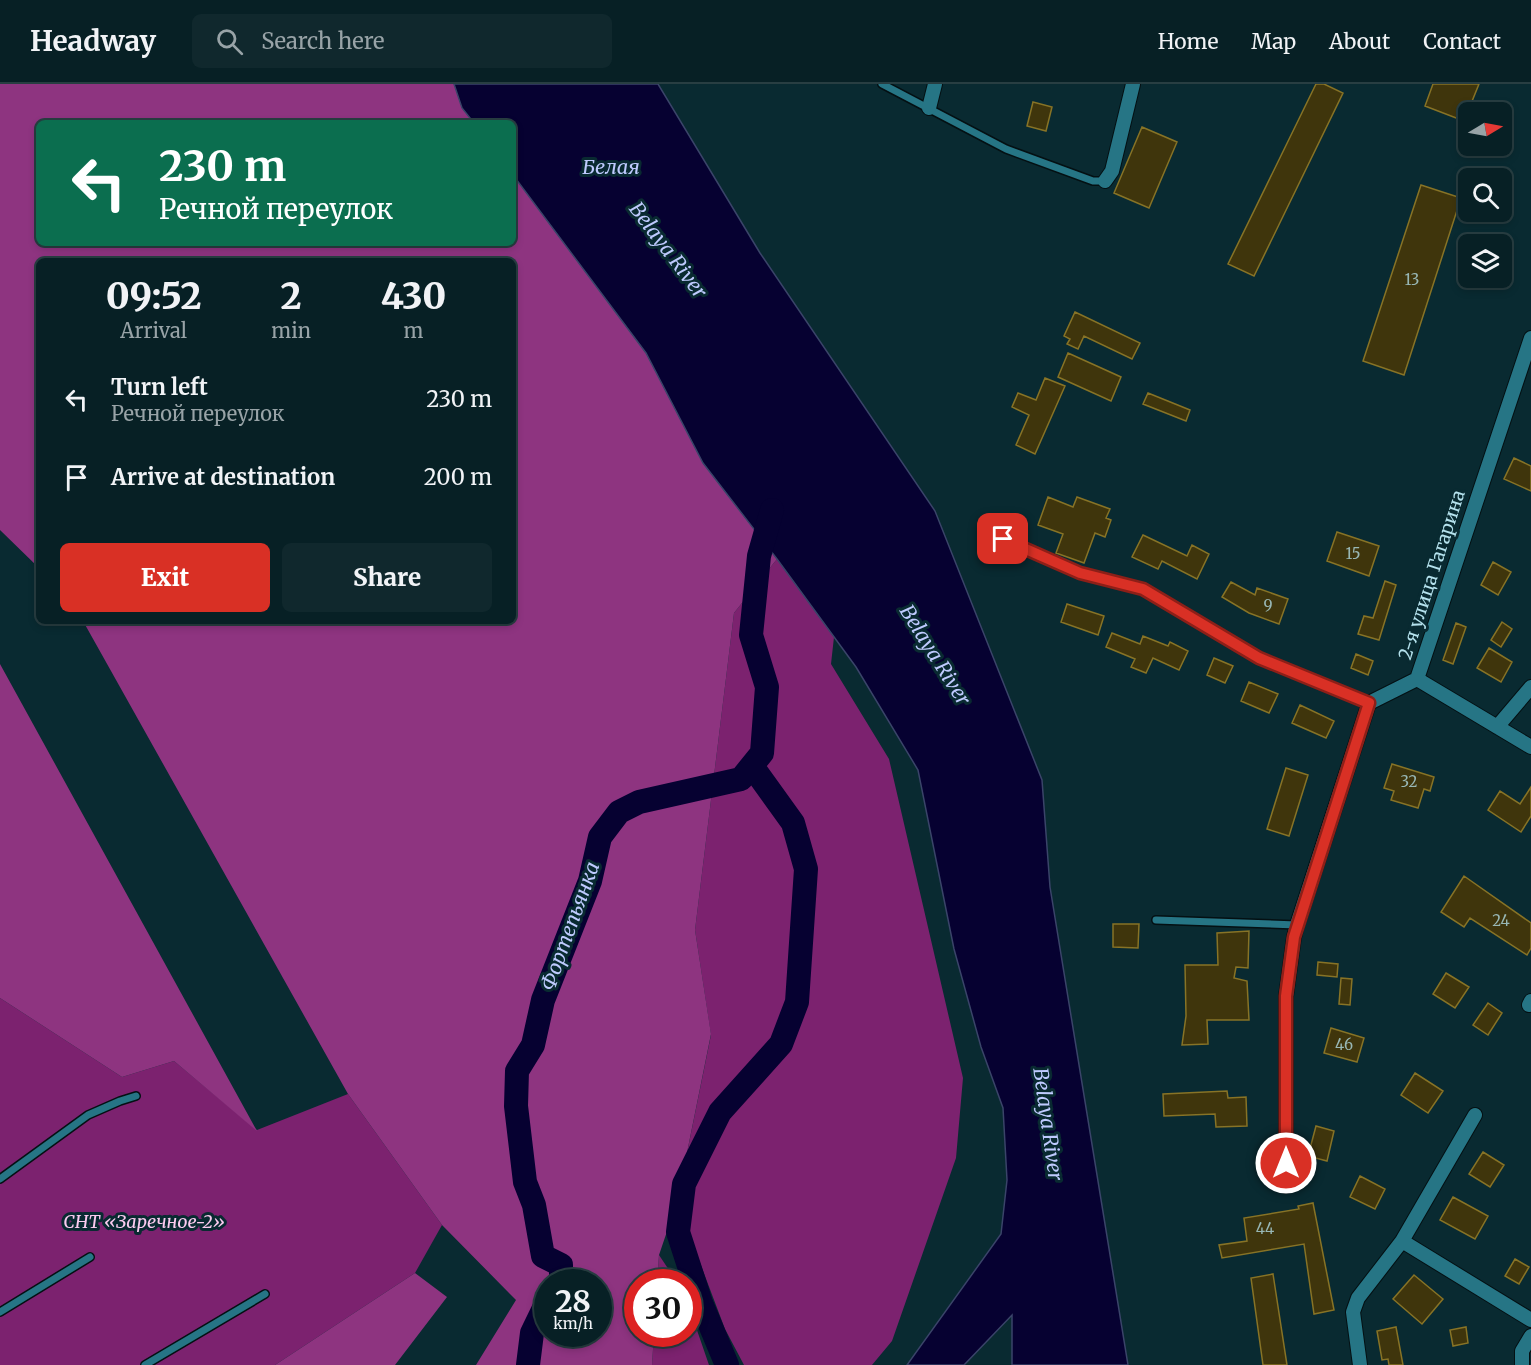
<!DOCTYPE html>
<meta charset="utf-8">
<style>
:root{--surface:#072025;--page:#10282d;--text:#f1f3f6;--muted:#98a3a7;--line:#283e42;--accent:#d93025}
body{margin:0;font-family:Merriweather,serif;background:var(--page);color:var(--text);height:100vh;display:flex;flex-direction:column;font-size:22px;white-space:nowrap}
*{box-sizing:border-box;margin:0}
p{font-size:20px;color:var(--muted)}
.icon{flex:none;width:33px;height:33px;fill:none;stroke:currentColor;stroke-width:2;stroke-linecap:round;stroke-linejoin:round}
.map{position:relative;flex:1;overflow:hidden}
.drawer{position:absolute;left:36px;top:174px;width:480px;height:366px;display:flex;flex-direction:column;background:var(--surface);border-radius:9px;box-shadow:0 3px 9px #0003,0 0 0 2px var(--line)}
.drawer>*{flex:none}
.top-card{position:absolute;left:36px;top:36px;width:480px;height:126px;border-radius:9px;box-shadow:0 3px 9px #0003,0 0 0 2px var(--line);background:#0b6e4f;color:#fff;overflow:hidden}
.needle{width:39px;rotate:80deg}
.controls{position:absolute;left:1458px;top:18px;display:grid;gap:12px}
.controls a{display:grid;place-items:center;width:54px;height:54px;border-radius:9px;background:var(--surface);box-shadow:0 3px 9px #0003,0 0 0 2px var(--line);font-size:30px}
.speed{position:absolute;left:534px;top:1185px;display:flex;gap:12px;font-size:30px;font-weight:700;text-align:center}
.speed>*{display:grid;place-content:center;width:78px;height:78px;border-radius:50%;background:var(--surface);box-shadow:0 3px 9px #0003,0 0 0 2px var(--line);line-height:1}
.speed small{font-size:15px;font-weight:400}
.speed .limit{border:9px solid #d22;background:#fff;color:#111}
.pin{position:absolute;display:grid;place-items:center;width:51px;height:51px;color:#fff;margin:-26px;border-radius:12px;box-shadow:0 3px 9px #0006}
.me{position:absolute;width:66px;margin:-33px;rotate:0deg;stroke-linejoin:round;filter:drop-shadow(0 0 4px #0008)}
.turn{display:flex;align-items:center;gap:21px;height:126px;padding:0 24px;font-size:27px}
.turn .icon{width:78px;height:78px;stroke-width:2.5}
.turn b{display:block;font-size:42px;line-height:51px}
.eta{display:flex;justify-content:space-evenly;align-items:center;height:102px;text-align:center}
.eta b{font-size:36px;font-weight:800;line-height:42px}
.cta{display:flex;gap:12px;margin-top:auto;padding:12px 24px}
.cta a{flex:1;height:69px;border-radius:9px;background:var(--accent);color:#fff;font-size:24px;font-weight:800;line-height:69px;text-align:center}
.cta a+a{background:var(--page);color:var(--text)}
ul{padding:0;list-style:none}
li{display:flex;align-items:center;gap:18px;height:78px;padding:0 24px}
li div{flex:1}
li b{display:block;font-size:22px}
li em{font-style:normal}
header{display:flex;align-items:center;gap:36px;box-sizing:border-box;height:84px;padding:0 30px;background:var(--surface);border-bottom:2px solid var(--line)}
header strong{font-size:28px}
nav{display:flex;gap:33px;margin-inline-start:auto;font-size:21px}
.search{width:420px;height:54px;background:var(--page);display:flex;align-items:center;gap:15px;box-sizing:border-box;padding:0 21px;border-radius:9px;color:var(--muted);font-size:22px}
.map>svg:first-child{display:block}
.green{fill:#7c226f}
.forest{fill:#8e3480;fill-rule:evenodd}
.water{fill:#060131;stroke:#3a4469;stroke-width:1.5}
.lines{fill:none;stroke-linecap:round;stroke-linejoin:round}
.river{stroke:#060131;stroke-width:24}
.building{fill:#3f350c;stroke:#877326;stroke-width:1.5}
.service-casing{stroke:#041013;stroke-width:10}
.minor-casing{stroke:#041013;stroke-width:16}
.service{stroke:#267585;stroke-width:7}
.minor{stroke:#267585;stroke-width:14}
.route-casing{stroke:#8d1f18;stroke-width:15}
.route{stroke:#d93025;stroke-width:10}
.labels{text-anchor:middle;stroke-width:6;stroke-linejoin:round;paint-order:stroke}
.number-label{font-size:15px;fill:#98b7b5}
.street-label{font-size:18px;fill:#b5e2ed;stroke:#092a31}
.park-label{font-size:18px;font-style:italic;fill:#fccbf0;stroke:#092a31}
.water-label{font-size:20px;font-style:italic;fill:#becafe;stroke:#092a31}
</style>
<header>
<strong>Headway</strong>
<div class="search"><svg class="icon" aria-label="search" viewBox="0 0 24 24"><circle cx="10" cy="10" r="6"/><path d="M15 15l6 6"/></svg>Search here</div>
<nav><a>Home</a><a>Map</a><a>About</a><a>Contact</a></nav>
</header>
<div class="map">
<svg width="1531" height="1281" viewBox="0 0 1531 1281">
<rect width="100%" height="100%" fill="#092a31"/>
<path class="green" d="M777,475L834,553L831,580L889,675L963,994L956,1074L892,1257L872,1281H744L725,1245L677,1118L711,951L695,846L734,529Z
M0,914L122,993L174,977L257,1046L348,1010L442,1141L415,1189L275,1281H0Z
M659,1171L677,1198H657Z
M689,1223L709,1281H652L654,1250H688Z"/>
<path class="forest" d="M0,0H454L462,24L474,39H39V159H513V91L646,269L703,379L777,475L734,529L695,846L711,950L677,1118L659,1171L657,1198H638V1250H654L652,1281H476L516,1216L442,1141L348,1010L83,537H513V177H39V484L0,446ZM548,1198H598V1250H548Z
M0,580L257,1047L174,977L122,993L0,914Z
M415,1189L447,1213L395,1281H275Z"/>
<path class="water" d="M454,0H658L760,169L935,427L1042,696L1050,803L1128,1281H1012V1231L964,1281H907L1001,1150L1007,1096L1003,1024L981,963L954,865L918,686L856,583L777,475L703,379L646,269L513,91V39H474L462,24Z"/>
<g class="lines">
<path class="river" d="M559,1198L561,1195V1181L543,1172L534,1121L525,1098L516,1022L517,987L533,961L543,916L590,797L600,753L619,728L639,718L741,695L762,669L767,603L751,551L759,472L772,426
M528,1281L532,1249L548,1216
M727,1281L701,1219L678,1148L684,1100L720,1028L781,960L797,918L806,785L793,739L752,682"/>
</g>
<path class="building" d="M1316,0H1324L1343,9L1254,192L1228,180Z
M1433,0H1479L1464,37L1425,22Z
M1033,18L1052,23L1046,47L1027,42Z
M1142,43L1177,58L1149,124L1114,109Z
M1421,101L1461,114L1404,291L1363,277Z
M1075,228L1140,259L1132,275L1084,252L1078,265L1067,260L1070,255L1064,252Z
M1068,269L1121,293L1111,317L1058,293Z
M1045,294L1065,302L1035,370L1016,361L1029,331L1012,323L1018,309L1036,316Z
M1148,309L1190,326L1186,337L1143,320Z
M1514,374L1531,382V407L1504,395Z
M1048,413L1073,423L1077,413L1110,425L1106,434L1111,436L1105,453L1095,449L1084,479L1056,469L1063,450L1038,441Z
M1337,448L1379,462L1369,492L1327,477Z
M1143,451L1187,472L1192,461L1209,470L1197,495L1162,477L1158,485L1132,473Z
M1493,478L1511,488L1498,511L1481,501Z
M1385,497L1396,501L1379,556L1358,550L1364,532L1373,534Z
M1231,498L1255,511L1257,504L1288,515L1279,540L1249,529L1222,513Z
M1067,520L1104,532L1098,551L1061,538Z
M1502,538L1512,545L1501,563L1491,556Z
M1456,539L1466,543L1453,580L1443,576Z
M1112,549L1140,560L1143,552L1168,562L1170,558L1188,567L1179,586L1153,574L1146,589L1131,583L1135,575L1106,563Z
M1489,564L1512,578L1501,598L1477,584Z
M1356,570L1373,577L1368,591L1351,584Z
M1214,574L1233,582L1225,599L1207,591Z
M1249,598L1278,610L1269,629L1241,617Z
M1300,621L1334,637L1326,654L1292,639Z
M1392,680L1434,693L1430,707L1424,705L1418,724L1391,716L1394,707L1384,704Z
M1286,684L1308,691L1289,752L1267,745Z
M1531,703V732L1521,748L1488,726L1500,707L1520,720Z
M1464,792L1531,839V864L1527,871L1470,834L1464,843L1441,828Z
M1113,840H1139L1138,864L1113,863Z
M1249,847L1248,884L1236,883L1234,894L1247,897L1249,936H1207L1208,960L1182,961L1186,932L1185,881H1218L1217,849Z
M1318,878L1338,880L1337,893L1317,891Z
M1446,889L1469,903L1455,924L1433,910Z
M1341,894L1352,895L1350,921L1339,920Z
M1488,919L1502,929L1488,951L1473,941Z
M1331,944L1364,954L1357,978L1324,969Z
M1415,989L1443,1007L1428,1029L1401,1011Z
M1227,1007L1228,1014L1246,1013L1247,1042L1216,1043L1215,1030L1164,1032L1163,1010Z
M1316,1042L1334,1047L1327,1077L1308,1072Z
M1483,1068L1504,1081L1490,1103L1469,1090Z
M1360,1092L1385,1105L1375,1125L1350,1113Z
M1453,1113L1488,1132L1475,1155L1440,1136Z
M1313,1119L1334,1226L1314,1230L1304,1160L1222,1174L1219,1161L1247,1157L1244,1134L1299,1125L1298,1122Z
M1515,1175L1529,1183L1519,1200L1505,1192Z
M1273,1190L1287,1281H1263L1251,1194Z
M1414,1191L1443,1215L1422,1240L1393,1215Z
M1396,1243L1403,1281H1389L1388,1275L1382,1276L1377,1247Z
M1466,1243L1468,1259L1453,1262L1450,1246Z"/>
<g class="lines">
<g class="service-casing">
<path id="service" d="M882,0L1006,65L1093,97H1105
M1003,455L1080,490L1143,505L1259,574L1369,619
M1156,836L1297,841
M0,1095L88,1031L120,1017L136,1012
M0,1228L90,1173
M145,1281L265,1210"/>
</g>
<g class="minor-casing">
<path id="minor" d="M929,24L935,0
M1105,97L1112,87L1133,0
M1417,595L1531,663
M1497,643L1531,603
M1529,921L1531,917
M1286,1102V912L1294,853L1297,841L1369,619L1417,595L1531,254
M1402,1157L1531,1236
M1360,1281L1353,1228L1358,1214L1402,1157L1475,1031
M1522,1281V1267L1531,1252"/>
</g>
<use href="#service" class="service"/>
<use href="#minor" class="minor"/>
</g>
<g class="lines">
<g class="route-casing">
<path id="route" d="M1003,455L1080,489L1143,505L1259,574L1369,619L1294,853L1286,912V1079"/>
</g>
<use href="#route" class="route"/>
</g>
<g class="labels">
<g class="number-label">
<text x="1412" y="201">13</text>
<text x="1353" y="475">15</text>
<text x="1268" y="527">9</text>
<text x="1409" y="703">32</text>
<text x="1501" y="842">24</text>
<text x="1344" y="966">46</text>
<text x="1265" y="1150">44</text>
</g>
<g class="street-label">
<text transform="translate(1432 491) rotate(-72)" y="6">2-я улица Гагарина</text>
</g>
<g class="park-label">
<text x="144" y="1144">СНТ «Заречное-2»</text>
</g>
<g class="water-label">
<text x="611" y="90">Белая</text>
<text transform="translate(668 166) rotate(53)" y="7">Belaya River</text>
<text transform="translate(935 571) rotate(58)" y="7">Belaya River</text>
<text transform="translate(570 842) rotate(-70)" y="7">Фортепьянка</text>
<text transform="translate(1048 1040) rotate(82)" y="7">Belaya River</text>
</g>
</g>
</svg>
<div class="controls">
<a><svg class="needle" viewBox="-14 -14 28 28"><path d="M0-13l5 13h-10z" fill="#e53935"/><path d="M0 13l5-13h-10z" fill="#98a3a7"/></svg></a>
<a><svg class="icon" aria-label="search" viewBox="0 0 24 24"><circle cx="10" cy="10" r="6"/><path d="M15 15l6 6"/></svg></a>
<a><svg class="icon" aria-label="layers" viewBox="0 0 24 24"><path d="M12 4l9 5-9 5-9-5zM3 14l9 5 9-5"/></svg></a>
</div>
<div class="speed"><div>28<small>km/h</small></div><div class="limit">30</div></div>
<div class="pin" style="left:1003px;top:455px;background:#d93025"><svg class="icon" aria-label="arrive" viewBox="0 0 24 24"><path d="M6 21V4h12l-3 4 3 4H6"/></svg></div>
<svg class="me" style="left:1286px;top:1079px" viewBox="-20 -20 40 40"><circle r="17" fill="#d93025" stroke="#fff" stroke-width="3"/><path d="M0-11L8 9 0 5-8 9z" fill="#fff"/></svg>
<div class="top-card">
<div class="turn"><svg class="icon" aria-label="left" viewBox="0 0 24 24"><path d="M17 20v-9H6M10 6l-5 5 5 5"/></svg><div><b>230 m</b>Речной переулок</div></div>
</div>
<section class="drawer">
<div class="eta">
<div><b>09:52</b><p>Arrival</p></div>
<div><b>2</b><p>min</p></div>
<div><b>430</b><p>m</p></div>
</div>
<ul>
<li><svg class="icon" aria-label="left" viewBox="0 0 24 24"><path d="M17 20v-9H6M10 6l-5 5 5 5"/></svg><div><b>Turn left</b><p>Речной переулок</p></div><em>230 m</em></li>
<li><svg class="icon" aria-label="arrive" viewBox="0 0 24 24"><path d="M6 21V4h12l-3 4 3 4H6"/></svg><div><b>Arrive at destination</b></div><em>200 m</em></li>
</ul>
<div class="cta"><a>Exit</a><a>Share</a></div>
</section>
</div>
